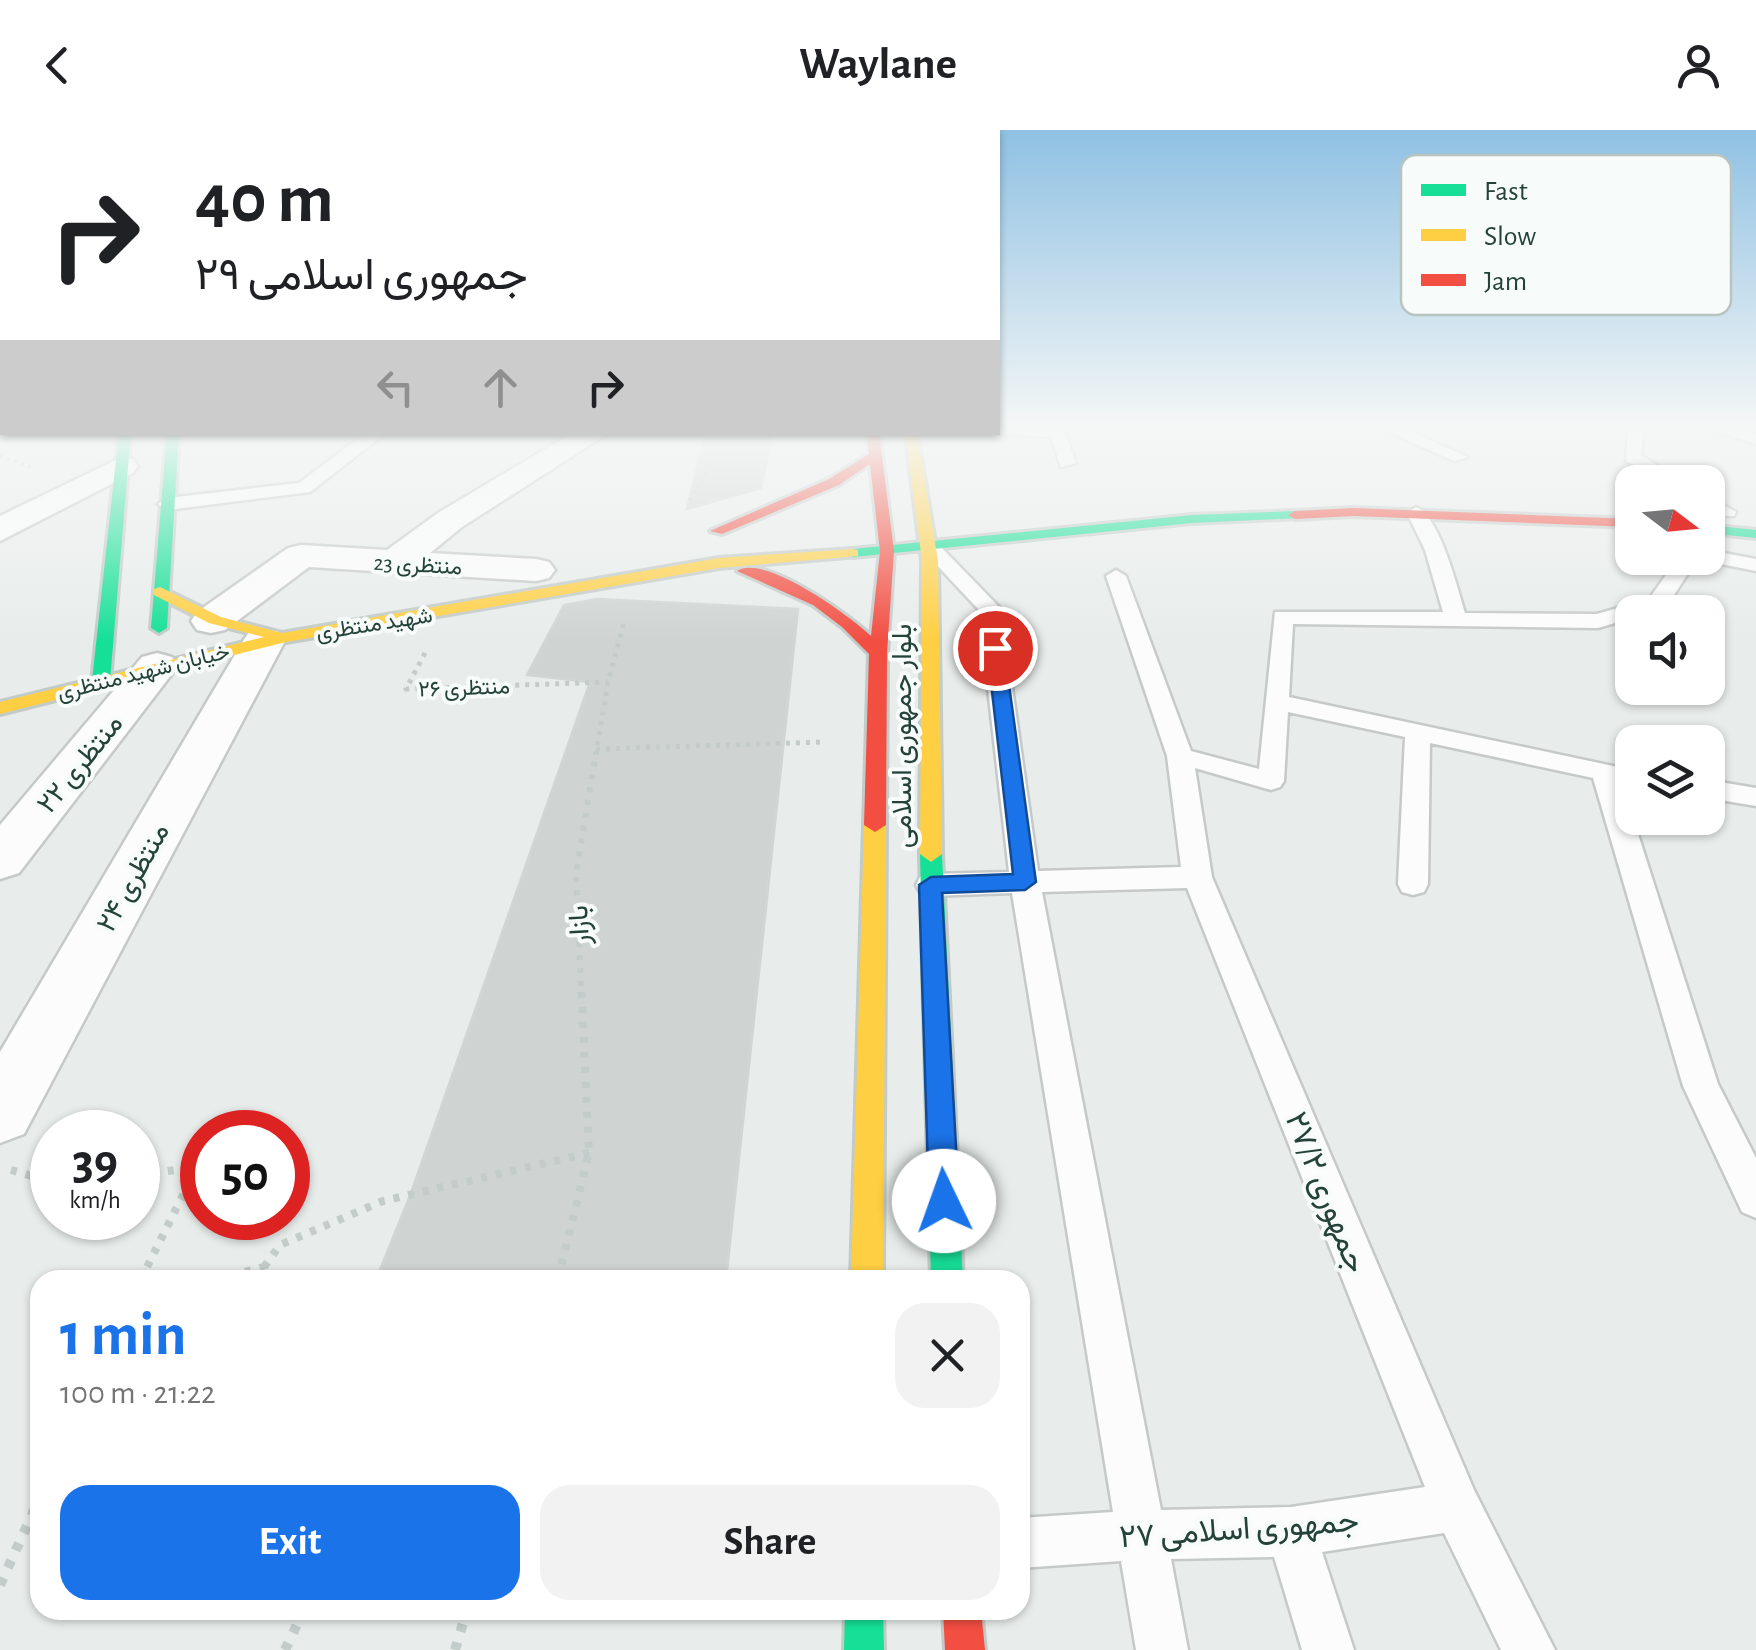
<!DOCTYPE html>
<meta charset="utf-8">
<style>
:root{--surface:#fff;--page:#f2f2f2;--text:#202124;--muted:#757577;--accent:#1a73e8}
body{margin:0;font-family:"Alegreya Sans",Vazirmatn,sans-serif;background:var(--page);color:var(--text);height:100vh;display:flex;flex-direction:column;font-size:38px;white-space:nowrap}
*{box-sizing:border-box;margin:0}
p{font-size:32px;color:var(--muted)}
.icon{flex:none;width:55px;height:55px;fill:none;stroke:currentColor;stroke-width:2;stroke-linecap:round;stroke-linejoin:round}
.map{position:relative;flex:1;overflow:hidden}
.drawer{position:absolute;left:30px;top:1140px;width:1000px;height:350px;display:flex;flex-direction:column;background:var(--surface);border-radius:30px;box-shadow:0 2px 8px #0004}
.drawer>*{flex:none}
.guide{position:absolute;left:0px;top:0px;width:1000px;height:305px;box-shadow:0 2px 8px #0004;background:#fff;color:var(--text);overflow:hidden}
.needle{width:65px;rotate:106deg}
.buttons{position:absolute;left:1615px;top:335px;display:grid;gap:20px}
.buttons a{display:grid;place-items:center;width:110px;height:110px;border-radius:20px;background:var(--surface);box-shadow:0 2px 8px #0004;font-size:50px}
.speed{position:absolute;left:30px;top:980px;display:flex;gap:20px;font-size:50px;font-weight:700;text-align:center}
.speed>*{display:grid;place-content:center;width:130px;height:130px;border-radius:50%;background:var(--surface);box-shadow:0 2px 8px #0004;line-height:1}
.speed small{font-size:25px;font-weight:400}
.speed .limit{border:15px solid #d22;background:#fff;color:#111}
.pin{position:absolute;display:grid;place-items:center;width:85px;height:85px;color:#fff;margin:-42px;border:5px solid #fff;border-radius:50%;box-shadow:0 2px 10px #0007}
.me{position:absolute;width:110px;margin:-55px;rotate:357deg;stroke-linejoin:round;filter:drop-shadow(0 0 8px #0008)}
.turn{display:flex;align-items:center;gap:35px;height:210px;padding:0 30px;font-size:45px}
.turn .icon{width:130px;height:130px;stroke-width:2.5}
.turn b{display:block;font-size:70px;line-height:85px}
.lanes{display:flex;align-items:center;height:95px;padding:0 30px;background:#0003;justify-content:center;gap:50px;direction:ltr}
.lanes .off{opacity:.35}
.round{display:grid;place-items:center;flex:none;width:105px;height:105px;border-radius:30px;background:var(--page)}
.summary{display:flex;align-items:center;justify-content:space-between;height:170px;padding:0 30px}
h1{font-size:60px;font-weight:700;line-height:75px;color:var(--accent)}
.action{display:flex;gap:20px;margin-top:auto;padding:20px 30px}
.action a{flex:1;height:115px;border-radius:30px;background:var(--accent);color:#fff;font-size:40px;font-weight:700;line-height:115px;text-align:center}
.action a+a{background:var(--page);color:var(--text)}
header{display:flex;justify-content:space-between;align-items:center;height:130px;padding:0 30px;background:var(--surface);font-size:45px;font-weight:700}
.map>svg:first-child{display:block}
.building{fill:#cfd4d2;stroke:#d1d6d4;stroke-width:2.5}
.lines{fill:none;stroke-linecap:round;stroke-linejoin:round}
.lane-casing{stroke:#c5cac8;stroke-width:5}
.street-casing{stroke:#c5cac8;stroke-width:5}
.fast-casing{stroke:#c3cbc8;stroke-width:6}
.slow-casing{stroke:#c3cbc8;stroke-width:6}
.jam-casing{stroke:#c3cbc8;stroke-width:6}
.path-far4{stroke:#c3ccca;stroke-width:4;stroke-dasharray:2.5 5;stroke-linecap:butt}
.path-far3{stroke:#c3ccca;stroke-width:5;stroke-dasharray:4 6;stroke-linecap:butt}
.path-far2{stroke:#c3ccca;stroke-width:6;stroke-dasharray:5 8;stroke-linecap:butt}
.path-far1{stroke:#c3ccca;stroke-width:8;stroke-dasharray:6 9;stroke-linecap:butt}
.path{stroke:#c3ccca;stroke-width:10;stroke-dasharray:8 11;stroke-linecap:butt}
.lane{fill:#fcfcfc;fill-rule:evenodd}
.street{fill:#fcfcfc;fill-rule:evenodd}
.fast{fill:#16e098;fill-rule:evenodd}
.slow{fill:#ffcf43;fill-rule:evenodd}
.jam{fill:#f24e42;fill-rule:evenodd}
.route{fill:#1a73e8;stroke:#114b97;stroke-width:2.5}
.labels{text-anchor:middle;stroke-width:8;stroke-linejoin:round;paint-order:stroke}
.far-street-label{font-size:22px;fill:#24423a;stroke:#f7fbf9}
.street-label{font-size:28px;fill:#24423a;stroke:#f7fbf9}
.near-street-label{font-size:32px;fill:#24423a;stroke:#f7fbf9}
.key{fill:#f7fbf9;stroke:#b8c4c0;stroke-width:2.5}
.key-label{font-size:28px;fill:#24423a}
</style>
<header><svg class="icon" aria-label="back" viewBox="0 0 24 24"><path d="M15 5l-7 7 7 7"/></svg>Waylane<svg class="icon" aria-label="person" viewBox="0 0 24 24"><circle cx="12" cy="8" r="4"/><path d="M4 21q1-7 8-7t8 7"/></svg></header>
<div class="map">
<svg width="1756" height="1520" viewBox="0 0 1756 1520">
<rect width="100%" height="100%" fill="#e8edeb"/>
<path class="building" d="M706,302H773L761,358L687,379Z
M597,469L798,479L726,1150H376L411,1063L590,552L527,545L564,475Z"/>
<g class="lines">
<g class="lane-casing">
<path id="lane" d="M998,298L1064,299L1076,333L1061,337L1051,307L992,303L998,302Z
M1380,298H1402L1468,327L1454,331Z
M1628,298H1644L1641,325L1684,352H1664L1626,331Z
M1705,298H1732L1756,304V314Z
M367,302H387L310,362L167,380L158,374L167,368L299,353Z
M1708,366L1736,382L1734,386H1720L1708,378Z
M1416,377C1440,387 1457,457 1465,483L1597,484L1649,469L1678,428H1698L1665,479L1632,482V488L1598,498L1293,494L1289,567L1632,640V656L1622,654L1718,954L1756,1028V1088L1742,1082L1683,956L1593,648L1430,613L1428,754L1424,762L1413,765L1402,762L1398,754L1405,607L1288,582L1284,651L1280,657L1271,660L1195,638L1212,747L1474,1360L1555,1520H1501L1444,1403L1322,1422L1354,1520H1302L1274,1427L1171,1429L1188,1520H1136L1121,1431L1020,1438V1388L1113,1382L1012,763L931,766L920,763L916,755L920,747L931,744L1009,742L979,480L919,416L922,412H936L1001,479L1038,741L1181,737L1167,626L1106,446L1116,440L1126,446L1191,621L1259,639L1275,482H1443L1425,420L1407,383ZM1187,758L1425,1357L1291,1377L1161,1380L1042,762Z
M1708,420L1756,429V441L1701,430L1699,428H1708Z
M1708,650L1756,658V676L1708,668Z"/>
</g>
<g class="street-casing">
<path id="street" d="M574,302H610L462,397L430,423L536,429L549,432L555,440L549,448L536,451L309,437L225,500L211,503L197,500L191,491L197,482L288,418L301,415L387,420L438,383Z
M122,327L133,329L138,336L133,343L0,411V386Z
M264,499L279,502L285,511L24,1004L0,1013V922L243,511L249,502Z
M157,523L172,527L178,536L19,743L0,749V695L142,527Z"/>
</g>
<g class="fast-casing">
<path id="fast" d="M119,302H131L110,551L101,556L92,551Z
M167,302H179L167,498L159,503L151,498Z
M1295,381L1302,385L1300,388L1192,393L853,427L846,423L853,419L1192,385Z
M1708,395L1756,400V408L1708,403Z
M931,716L942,724L963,1150H931L920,724Z
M845,1480H883L884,1520H844Z"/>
</g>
<g class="slow-casing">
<path id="slow" d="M905,302H917L938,431L942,724L931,732L920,724L922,431Z
M853,419L858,420V426L719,438L286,512L0,584V572L264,507L209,493L154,465V459L160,457L221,487L282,503L719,428Z
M875,688L886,695L883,1150H851L864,695Z"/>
</g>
<g class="jam-casing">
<path id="jam" d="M867,302H879L894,421L887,523L886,695L875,702L864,695L869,524L842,497L813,475L737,441C764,423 850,486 871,506L880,421L870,334L839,355L722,404L710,401L829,349L869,324Z
M1354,378L1632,389V397L1354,386L1295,389L1288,385L1295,381Z
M943,1480H981L985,1520H945Z"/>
</g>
<path class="path-far4" d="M0,326L31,337
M690,370L730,302"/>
<path class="path-far3" d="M425,523L406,559L608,552
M596,619L825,612
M596,625L608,552L625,488"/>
<path class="path-far2" d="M581,856L576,744L596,622"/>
<path class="path-far1" d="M11,1040L52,1052
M138,1045L197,1037L141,1149
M264,1137L280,1115L383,1071L589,1023
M216,1149L264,1137L262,1149
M558,1149L589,1023L581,853"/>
<path class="path" d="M140,1150L142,1146
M211,1150L226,1146
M0,1455L40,1367
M285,1520L304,1480
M455,1520L467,1480"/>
<use href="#lane" class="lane"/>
<use href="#street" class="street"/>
<use href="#fast" class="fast"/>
<use href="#slow" class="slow"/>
<use href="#jam" class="jam"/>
</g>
<linearGradient id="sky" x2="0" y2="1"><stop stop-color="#8fc1e3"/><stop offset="0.58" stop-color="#f5f7f6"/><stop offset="1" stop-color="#f5f7f6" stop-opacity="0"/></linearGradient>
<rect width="1756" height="511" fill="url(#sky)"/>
<path class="route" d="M995,513L1004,518L1036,752L1025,760L942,763L959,1071L955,1081L944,1085L934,1081L929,1071L919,755L931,747L1013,744L987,518Z"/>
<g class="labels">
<g class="far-street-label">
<text transform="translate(418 434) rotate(3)" y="8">منتظری 23</text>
<text transform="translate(374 493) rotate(-9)" y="8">شهید منتظری</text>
<text transform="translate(143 541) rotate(-14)" y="8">خیابان شهید منتظری</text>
<text transform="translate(464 557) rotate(-2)" y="8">منتظری ۲۶</text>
</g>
<g class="street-label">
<text transform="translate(901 606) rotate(-90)" y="10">بلوار جمهوری اسلامی</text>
<text transform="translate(79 633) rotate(-51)" y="10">منتظری ۲۲</text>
<text transform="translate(132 747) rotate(-61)" y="10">منتظری ۲۴</text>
<text transform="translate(578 795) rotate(-93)" y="10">بازار</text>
</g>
<g class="near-street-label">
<text transform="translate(1327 1062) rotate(68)" y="11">جمهوری ۲۷/۲</text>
<text transform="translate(1239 1398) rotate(-4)" y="11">جمهوری اسلامی ۲۷</text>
</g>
</g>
<rect x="1401" y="25" width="330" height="160" rx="15" class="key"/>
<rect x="1421" y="54" width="45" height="12" fill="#16e098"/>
<rect x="1421" y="99" width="45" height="12" fill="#ffcf43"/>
<rect x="1421" y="144" width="45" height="12" fill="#f24e42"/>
<g class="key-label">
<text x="1484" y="70">Fast</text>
<text x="1484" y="115">Slow</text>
<text x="1484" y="160">Jam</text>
</g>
</svg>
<div class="buttons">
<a><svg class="needle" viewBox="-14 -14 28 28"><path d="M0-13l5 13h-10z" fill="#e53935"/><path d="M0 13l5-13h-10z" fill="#757577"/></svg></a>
<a><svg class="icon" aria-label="sound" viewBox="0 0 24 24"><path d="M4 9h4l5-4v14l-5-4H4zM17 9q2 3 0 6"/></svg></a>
<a><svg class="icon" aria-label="layers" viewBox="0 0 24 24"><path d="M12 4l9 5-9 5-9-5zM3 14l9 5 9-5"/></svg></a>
</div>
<div class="speed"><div>39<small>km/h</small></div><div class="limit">50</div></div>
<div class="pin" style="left:995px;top:518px;background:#d93025"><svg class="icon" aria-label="arrive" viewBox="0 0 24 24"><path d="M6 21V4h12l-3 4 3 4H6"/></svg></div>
<svg class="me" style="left:944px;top:1071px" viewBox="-20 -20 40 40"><circle r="19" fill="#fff"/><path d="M0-13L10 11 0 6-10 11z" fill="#1a73e8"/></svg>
<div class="guide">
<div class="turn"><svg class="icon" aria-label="right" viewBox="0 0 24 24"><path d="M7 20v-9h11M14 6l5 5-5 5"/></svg><div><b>40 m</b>جمهوری اسلامی ۲۹</div></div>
<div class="lanes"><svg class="icon off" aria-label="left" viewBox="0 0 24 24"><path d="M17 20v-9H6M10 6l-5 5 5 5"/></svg><svg class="icon off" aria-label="ahead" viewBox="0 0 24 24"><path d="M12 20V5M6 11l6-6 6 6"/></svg><svg class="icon" aria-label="right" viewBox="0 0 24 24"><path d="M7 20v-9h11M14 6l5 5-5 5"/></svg></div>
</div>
<section class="drawer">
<div class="summary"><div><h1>1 min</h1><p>100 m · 21:22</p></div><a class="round"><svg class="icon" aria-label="close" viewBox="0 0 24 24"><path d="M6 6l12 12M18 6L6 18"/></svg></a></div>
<div class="action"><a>Exit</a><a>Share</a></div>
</section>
</div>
